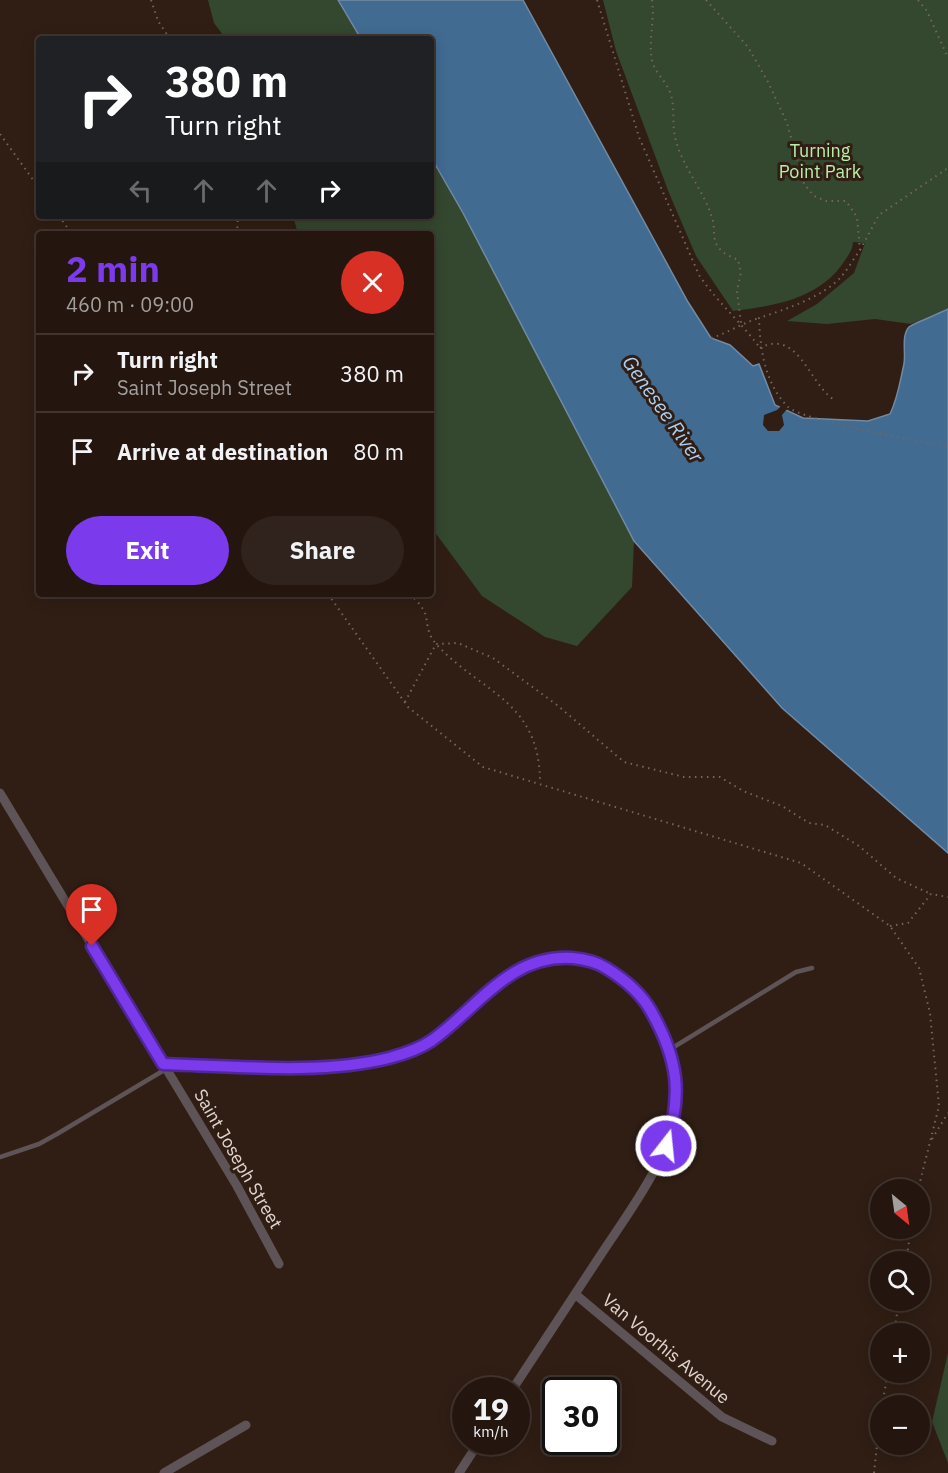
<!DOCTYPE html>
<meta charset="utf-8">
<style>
:root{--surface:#24160f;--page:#30231d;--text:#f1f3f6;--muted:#a39f9e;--line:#41352f;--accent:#7c3aed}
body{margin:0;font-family:"IBM Plex Sans",sans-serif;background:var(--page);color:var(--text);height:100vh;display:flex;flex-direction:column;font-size:22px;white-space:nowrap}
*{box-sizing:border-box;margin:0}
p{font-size:20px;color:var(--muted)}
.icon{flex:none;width:33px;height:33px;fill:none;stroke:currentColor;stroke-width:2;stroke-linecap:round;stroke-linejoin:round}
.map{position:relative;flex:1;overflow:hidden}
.panel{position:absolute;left:36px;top:231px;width:398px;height:366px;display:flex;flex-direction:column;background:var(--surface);border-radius:6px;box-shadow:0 3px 15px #0003,0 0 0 2px var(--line)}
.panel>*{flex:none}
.hud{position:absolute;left:36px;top:36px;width:398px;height:183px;border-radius:6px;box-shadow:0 3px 15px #0003,0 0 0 2px var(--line);background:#202124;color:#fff;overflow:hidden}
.needle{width:39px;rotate:151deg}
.controls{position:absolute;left:870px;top:1179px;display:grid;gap:12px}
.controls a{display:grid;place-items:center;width:60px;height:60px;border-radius:50%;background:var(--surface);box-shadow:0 3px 15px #0003,0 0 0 2px var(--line);font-size:30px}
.speed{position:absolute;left:452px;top:1377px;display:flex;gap:12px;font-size:30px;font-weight:700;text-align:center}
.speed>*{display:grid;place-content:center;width:78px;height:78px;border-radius:50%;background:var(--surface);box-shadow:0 3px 15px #0003,0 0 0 2px var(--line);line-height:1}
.speed small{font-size:15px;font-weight:400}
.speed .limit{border:3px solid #111;border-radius:9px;background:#fff;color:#111}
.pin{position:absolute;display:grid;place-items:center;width:51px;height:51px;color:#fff;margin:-62px -26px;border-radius:50% 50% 50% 0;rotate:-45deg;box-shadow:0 0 6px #0007}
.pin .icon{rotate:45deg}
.me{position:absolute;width:66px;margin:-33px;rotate:16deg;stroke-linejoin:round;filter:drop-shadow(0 0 4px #0008)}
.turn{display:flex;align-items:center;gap:21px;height:126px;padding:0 30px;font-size:27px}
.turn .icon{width:78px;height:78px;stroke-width:2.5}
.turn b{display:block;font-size:42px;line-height:51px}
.lanes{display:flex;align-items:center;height:57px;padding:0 30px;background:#0003;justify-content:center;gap:30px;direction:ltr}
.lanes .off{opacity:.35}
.round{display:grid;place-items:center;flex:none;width:63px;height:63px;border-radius:32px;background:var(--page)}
.summary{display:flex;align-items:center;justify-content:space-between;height:102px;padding:0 30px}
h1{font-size:36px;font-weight:800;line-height:45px;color:var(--accent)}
.primary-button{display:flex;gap:12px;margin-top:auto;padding:12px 30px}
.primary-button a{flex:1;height:69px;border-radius:36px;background:var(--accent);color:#fff;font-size:24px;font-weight:800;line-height:69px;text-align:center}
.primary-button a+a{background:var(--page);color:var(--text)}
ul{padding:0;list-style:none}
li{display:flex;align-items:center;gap:18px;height:78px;padding:0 30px;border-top:2px solid var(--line)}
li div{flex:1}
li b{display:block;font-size:22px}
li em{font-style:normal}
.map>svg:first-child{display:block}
.green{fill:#34472f}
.water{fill:#426b91;stroke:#718aa3;stroke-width:1.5}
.pier{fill:#301e14}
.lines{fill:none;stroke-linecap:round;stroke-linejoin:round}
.path{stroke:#75655c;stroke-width:2;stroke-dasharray:1.5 4.5;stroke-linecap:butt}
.lane{stroke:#5e5356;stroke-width:4.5}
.street{stroke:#5e5356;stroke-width:9}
.route-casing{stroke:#51269a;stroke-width:15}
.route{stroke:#7c3aed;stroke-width:10}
.labels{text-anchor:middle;stroke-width:6;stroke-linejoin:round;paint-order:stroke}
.park-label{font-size:18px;fill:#b9efab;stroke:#301e14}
.street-label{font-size:18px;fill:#e0d4cd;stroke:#301e14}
.water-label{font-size:20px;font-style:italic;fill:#acd1f4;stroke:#301e14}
</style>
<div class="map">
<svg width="948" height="1473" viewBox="0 0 948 1473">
<rect width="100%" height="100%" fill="#301e14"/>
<path class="green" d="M208,0H337L360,39H226L214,23Z
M603,0H948V309L911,324L875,319L827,324L787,321L817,304L854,273L865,243L853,242C853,251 846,258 841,266C815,300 773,306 733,311L696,256L669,193L616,51Z
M431,158L463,213L634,541L632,587L577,646L545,637L482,596L431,527L430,234H298L293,216H430Z
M948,1353V1463L932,1422Z"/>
<path class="water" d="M338,0H523L688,302L711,338L730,345L753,366L759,364L775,405L803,418L868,421L890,414C898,398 900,381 904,364C906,352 901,336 909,327C912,324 941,313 948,309V853L782,708L634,541L463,213L431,157L430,39H361Z"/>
<path class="pier" d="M782,405L788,408L782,415L784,425L779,431H768L763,425L764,415L777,410Z"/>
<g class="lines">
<path class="path" d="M151,0L158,21L170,39
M597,0L639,137L699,275C717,302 741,322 760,348
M652,0C655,20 648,42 652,60C655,74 667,81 671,95C675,109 672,123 675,137C682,168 705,191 713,221C715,230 712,240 719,248C723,254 732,257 738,260L741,272L737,291L741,323
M706,0L748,47L768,82L787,123L804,184L814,196L826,201H846L857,217L860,250C854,258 848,269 841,277C821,298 786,309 759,318C760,349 765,384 788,407C801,420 923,442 948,447
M918,0L927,11L948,58
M0,134L39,188
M59,216L72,234
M237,234L238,216
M860,250L879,215L948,168
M711,338C728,333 742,323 759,318
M760,348C798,328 809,383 833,399
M328,594L408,707L483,767L801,863L890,926L919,968L930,1013L939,1106L918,1190
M410,594C416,600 424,608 426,616C428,628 428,635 437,645C483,694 540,701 540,783
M405,702L436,644L458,643L493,658L557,705L624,762L684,777H720L743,791L782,806L809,823L825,825L859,846L896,878L931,894
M890,926L908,923L931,894L948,897
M932,1139L948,1113
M906,1262L911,1228
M894,1334L899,1300
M882,1406L888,1372
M874,1473L880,1417"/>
<path class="lane" d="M669,1050L796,972L812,968
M0,1157L39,1144L57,1134L166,1069"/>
<path class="street" d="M0,793L237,1186L279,1264
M163,1064C231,1065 349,1077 410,1052C465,1028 495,961 560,957C595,956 623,974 643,1000C664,1027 682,1071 677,1105C669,1161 630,1210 600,1256C570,1301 541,1346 512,1390
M575,1294L722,1417L772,1441
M164,1473L246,1425
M459,1473L479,1442"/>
</g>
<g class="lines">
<g class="route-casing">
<path id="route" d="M92,946L163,1064C233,1066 322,1075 389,1058C404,1054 419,1049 431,1041C477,1009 509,954 572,958C584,959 595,961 606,968C624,979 641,993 651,1011C678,1059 683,1094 666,1146"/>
</g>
<use href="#route" class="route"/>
</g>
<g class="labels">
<g class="park-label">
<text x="820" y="157">Turning<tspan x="820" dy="21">Point Park</tspan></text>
</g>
<g class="street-label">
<text transform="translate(238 1159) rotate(60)" y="6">Saint Joseph Street</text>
<text transform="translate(666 1349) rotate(40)" y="6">Van Voorhis Avenue</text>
</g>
<g class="water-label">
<text transform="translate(663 409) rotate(55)" y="7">Genesee River</text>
</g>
</g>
</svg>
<div class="controls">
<a><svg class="needle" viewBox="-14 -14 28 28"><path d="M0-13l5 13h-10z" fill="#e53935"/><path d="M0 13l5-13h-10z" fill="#a39f9e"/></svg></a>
<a><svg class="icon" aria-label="search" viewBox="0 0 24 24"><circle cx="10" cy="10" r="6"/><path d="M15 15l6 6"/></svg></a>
<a>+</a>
<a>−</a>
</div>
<div class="speed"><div>19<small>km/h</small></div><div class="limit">30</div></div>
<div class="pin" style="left:92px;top:946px;background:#d93025"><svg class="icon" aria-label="arrive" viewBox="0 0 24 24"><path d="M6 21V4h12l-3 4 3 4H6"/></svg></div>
<svg class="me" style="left:666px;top:1146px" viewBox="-20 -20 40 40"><circle r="17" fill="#7c3aed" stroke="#fff" stroke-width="3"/><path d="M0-11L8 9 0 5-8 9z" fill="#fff"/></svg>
<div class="hud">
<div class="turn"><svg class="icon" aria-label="right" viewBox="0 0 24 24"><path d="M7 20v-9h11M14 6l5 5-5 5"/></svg><div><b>380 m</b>Turn right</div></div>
<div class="lanes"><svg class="icon off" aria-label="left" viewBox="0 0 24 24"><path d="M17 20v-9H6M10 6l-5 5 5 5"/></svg><svg class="icon off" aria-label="ahead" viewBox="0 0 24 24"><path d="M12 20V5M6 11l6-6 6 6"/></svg><svg class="icon off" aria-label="ahead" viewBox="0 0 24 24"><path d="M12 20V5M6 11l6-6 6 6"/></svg><svg class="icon" aria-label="right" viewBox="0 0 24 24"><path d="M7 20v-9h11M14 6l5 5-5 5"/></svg></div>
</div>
<section class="panel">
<div class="summary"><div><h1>2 min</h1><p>460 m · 09:00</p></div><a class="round" style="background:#d93025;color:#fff"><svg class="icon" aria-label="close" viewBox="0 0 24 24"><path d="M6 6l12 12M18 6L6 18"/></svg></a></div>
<ul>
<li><svg class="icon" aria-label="right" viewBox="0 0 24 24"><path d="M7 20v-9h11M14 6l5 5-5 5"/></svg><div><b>Turn right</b><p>Saint Joseph Street</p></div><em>380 m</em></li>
<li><svg class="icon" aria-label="arrive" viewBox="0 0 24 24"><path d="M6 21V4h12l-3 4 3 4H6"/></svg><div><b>Arrive at destination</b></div><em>80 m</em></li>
</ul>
<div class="primary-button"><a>Exit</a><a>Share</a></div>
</section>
</div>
